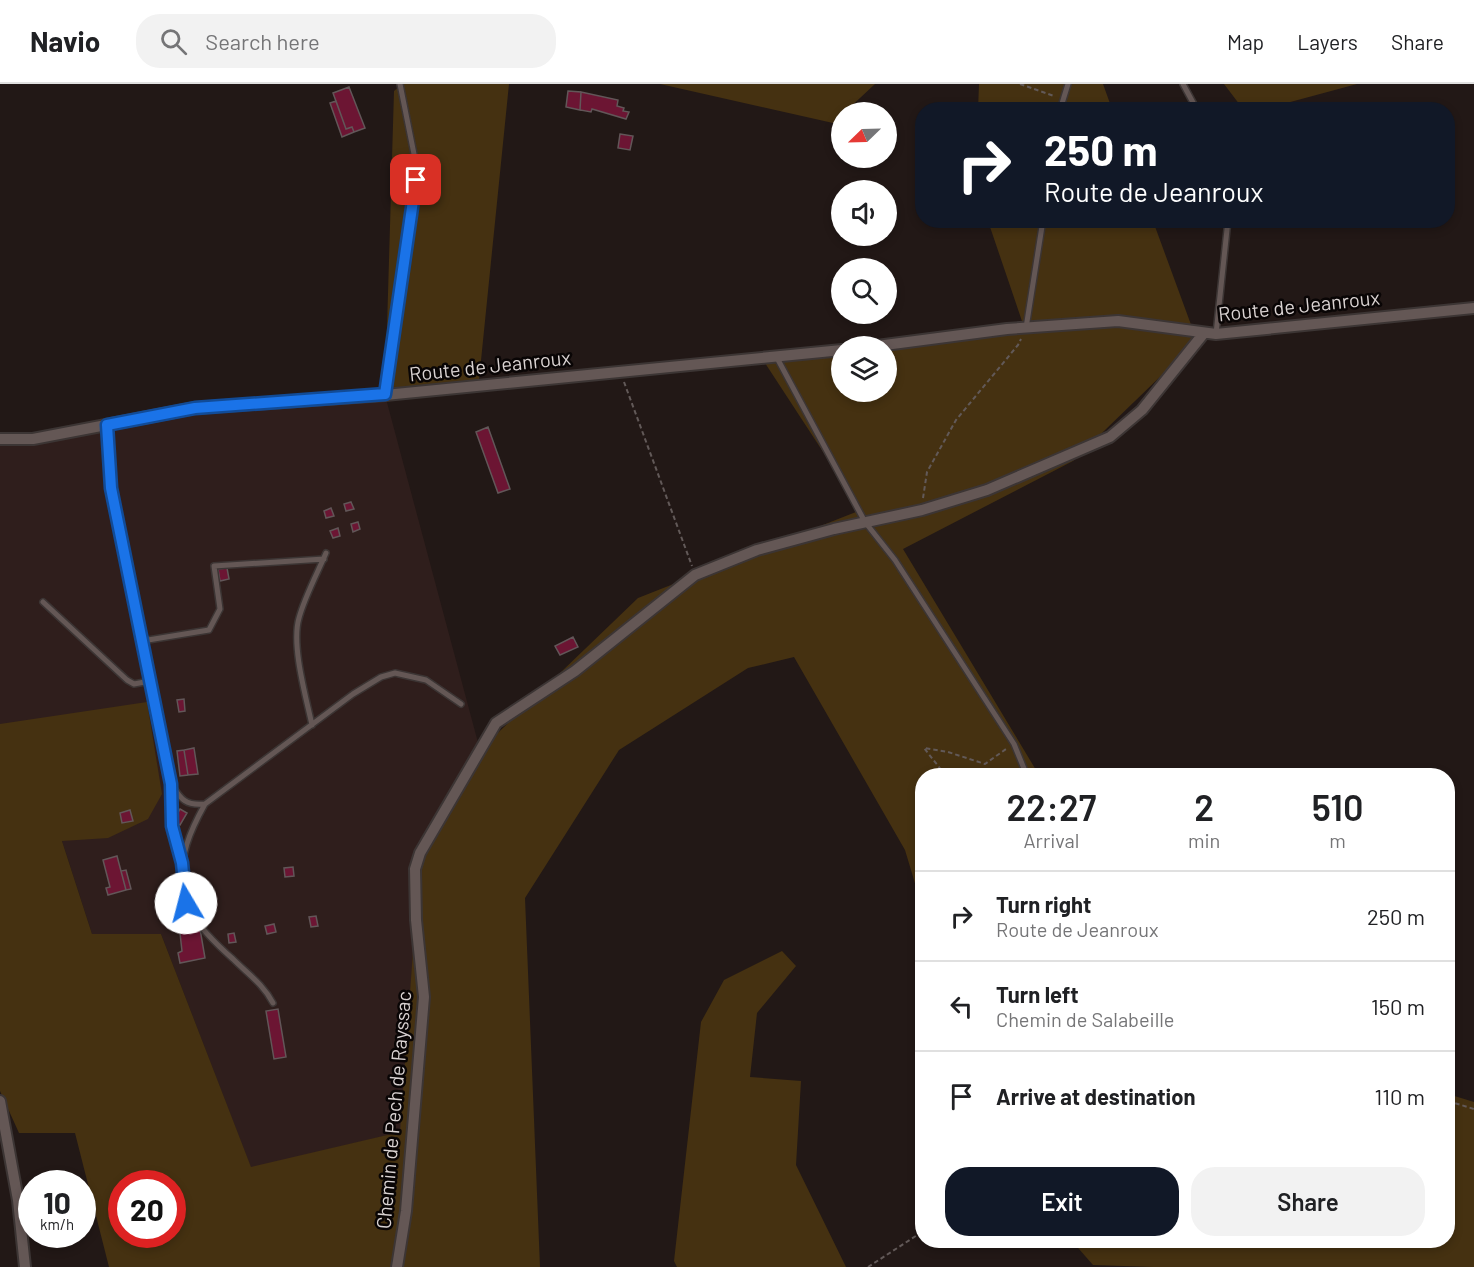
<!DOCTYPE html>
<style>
:root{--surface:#fff;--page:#f2f2f2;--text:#202124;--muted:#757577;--line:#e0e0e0;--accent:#111827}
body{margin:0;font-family:Barlow,sans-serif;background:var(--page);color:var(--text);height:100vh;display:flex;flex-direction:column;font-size:22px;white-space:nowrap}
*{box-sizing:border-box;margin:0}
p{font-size:20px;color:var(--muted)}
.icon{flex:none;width:33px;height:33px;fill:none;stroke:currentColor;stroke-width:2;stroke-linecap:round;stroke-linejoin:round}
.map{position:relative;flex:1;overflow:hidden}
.sheet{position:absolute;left:915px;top:684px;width:540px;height:480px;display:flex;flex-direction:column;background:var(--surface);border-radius:24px;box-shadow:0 3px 9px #0003}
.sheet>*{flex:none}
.banner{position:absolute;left:915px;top:18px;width:540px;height:126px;border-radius:24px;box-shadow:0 3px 9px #0003;background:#111827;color:#fff;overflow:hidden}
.needle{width:39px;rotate:247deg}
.controls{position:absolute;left:831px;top:18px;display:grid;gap:12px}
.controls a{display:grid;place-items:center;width:66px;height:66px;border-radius:50%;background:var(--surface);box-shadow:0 3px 9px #0003;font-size:30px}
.speed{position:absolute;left:18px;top:1086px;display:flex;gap:12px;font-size:30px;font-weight:700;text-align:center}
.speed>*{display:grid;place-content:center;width:78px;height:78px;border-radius:50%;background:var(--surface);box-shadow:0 3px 9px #0003;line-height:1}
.speed small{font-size:15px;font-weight:400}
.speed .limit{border:9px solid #d22;background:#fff;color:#111}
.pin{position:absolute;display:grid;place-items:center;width:51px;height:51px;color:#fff;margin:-26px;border-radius:12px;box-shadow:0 3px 9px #0006}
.me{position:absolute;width:66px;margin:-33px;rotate:352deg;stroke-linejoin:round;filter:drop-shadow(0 0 4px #0008)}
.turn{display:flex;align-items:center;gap:21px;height:126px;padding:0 30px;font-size:27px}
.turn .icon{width:78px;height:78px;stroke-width:2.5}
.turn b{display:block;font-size:42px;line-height:51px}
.eta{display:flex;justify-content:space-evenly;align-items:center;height:102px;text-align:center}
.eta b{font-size:36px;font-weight:600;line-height:42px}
.cta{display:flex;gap:12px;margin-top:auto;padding:12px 30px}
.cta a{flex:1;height:69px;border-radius:24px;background:var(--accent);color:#fff;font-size:24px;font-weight:600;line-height:69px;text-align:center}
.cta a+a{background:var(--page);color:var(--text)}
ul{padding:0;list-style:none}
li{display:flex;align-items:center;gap:18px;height:90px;padding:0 30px;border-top:2px solid var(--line)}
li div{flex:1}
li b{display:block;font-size:22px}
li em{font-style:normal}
header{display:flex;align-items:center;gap:36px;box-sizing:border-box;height:84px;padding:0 30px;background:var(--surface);border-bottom:2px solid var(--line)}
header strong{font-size:28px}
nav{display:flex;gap:33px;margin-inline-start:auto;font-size:21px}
.search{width:420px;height:54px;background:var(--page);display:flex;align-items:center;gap:15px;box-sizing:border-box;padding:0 21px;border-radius:24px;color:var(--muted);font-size:22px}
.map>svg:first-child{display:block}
.built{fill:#2f1e1c}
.green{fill:#453111;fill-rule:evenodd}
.building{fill:#6c1533;stroke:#625658;stroke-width:1.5}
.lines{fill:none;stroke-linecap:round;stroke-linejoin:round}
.service-casing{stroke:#3c3534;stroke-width:8}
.minor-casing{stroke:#3c3534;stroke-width:14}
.path{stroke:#625958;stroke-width:2;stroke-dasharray:4.5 3;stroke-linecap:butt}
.service{stroke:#645755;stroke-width:5}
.minor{stroke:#645755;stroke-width:10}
.route-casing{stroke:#114b97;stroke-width:15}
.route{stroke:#1a73e8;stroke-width:10}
.labels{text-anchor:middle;stroke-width:5;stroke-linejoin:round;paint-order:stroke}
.street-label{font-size:20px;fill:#d9d2d1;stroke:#090505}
</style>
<header>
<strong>Navio</strong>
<div class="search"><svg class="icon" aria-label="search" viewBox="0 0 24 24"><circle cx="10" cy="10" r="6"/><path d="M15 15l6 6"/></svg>Search here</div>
<nav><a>Map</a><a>Layers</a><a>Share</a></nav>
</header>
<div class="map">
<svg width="1474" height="1183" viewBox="0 0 1474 1183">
<rect width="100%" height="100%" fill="#221816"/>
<path class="built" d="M385,311L480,666L420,769L401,1048L251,1084L161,850H92L62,757L0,704V355L195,324Z"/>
<path class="green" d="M402,0H509L478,306L385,311L394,7Z
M660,0H875L845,28H842L841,31L833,39Z
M979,0H1103L1112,25L978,26Z
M1224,0H1357L1264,25H1243Z
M988,137H1153L1197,257L1073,377L903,465L1039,691L922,692V808L917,806L905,766L794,573L748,584L619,666L525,814L540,1183H109L75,1049H19L0,1007V640L147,618L162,710L148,735L108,754L62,757L92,850H161L251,1083L400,1048L420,769L480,666L638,514L861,426L765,279L841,269L842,308H886V262L1024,243ZM122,1100H172V1150H122Z
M782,867L796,882L757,929L750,993L801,997L796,1081L846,1183H677L674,1177L701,938L724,896Z
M1448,1010L1474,1018V1183H1153L1093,1181L1072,1157L1448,1156Z"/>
<path class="building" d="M349,3L365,44L354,48L352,43L346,45L333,9Z
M568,7L581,8L580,26L566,23Z
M581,8L618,16L617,22L624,24L623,27L629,28L626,35L592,25L591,28L580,26Z
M336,17L346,45L352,43L354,48L342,53L330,19Z
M620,50L633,52L630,66L618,64Z
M488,343L510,405L498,409L476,348Z
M351,418L354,425L346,427L344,420Z
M331,424L334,432L326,434L324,427Z
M358,438L360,445L353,448L351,440Z
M338,444L340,452L333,454L330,447Z
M227,484L229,495L220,497L218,485Z
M573,553L578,563L560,571L555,562Z
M184,615L185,627L179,628L177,616Z
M194,664L198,690L188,691L184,666Z
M184,666L188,691L180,692L177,667Z
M180,725L187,729L180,741L173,737Z
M130,726L133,737L122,739L120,729Z
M117,772L126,806L108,811L106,804L110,803L103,776Z
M293,783L294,792L285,793L284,784Z
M126,786L131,805L126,806L121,787Z
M200,797L202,806L190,808L189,799Z
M316,832L318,842L311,843L309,833Z
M274,840L276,848L267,850L265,842Z
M200,845L205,874L180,879L178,869L182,867L180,849Z
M234,849L236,858L229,859L228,850Z
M278,925L286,973L274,975L266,927Z"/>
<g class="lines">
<g class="service-casing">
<path id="service" d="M1183,0L1197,26
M1060,26L1068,0
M1026,244L1043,136
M1216,250L1228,136
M776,272L865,438L895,476L1014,660L1027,692
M385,311L416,96V80L400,0
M107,341L111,404L171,700C181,715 185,722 205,720L353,610L381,593L395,589L426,596L461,620
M43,518L127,596L134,600L150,597
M142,557L209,546L220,525L214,482L324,475
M312,641C306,613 291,561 299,534C305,512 317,490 326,469
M171,701L172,742L181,774
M205,720C190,747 179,772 183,804C185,812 185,820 189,826C200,844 217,861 233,875C248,890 263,900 273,919"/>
</g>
<g class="minor-casing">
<path id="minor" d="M877,262L1007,245L1118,237L1216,250L1474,224
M0,355H33L195,324L385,311L842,266
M0,1017L18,1116L25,1183
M397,1183L406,1127L424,913L416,836L415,785L420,769L496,639L575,587L695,491L757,466L834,445L922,426L987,406L1110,353L1142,326L1204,249"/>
</g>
<path class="path" d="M1020,0L1054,12
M624,298L692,482
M923,414L927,388L956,336L1018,261L1021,255
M946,692L924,664L948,668L985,680L1006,665
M1448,1017L1474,1025
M868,1183L922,1148"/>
<use href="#service" class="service"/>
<use href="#minor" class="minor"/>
</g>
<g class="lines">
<g class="route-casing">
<path id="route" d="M186,819L182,779L172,742L171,700L111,404L107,341L195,324L385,310L416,96"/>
</g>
<use href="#route" class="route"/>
</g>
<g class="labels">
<g class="street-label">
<text transform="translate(1299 222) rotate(-6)" y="7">Route de Jeanroux</text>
<text transform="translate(490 282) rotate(-6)" y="7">Route de Jeanroux</text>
<text transform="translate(394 1026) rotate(-85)" y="7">Chemin de Pech de Rayssac</text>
</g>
</g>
</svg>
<div class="controls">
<a><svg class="needle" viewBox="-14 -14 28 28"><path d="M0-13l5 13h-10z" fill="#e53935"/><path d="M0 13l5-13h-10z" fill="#757577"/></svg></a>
<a><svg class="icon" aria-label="sound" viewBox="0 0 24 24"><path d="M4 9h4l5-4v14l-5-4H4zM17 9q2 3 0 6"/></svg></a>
<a><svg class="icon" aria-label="search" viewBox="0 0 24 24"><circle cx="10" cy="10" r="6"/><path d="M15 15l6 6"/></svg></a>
<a><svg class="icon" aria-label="layers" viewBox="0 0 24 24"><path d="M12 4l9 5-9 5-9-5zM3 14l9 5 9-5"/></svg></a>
</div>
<div class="speed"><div>10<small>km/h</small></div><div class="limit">20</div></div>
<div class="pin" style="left:416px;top:96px;background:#d93025"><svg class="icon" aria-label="arrive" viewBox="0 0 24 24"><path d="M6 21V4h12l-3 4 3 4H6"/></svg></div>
<svg class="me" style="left:186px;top:819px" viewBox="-20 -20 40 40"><circle r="19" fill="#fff"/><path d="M0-13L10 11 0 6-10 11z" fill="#1a73e8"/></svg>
<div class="banner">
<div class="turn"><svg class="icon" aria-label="right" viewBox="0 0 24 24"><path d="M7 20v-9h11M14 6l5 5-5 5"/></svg><div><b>250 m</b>Route de Jeanroux</div></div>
</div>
<section class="sheet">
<div class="eta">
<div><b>22:27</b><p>Arrival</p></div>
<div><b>2</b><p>min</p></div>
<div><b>510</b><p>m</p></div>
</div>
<ul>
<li><svg class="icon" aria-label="right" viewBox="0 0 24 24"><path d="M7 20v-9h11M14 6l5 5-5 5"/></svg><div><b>Turn right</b><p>Route de Jeanroux</p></div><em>250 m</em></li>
<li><svg class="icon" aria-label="left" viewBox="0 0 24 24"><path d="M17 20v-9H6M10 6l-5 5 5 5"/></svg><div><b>Turn left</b><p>Chemin de Salabeille</p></div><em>150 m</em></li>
<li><svg class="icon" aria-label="arrive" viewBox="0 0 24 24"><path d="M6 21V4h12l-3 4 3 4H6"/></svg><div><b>Arrive at destination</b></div><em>110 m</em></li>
</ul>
<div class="cta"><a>Exit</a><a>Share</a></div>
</section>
</div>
